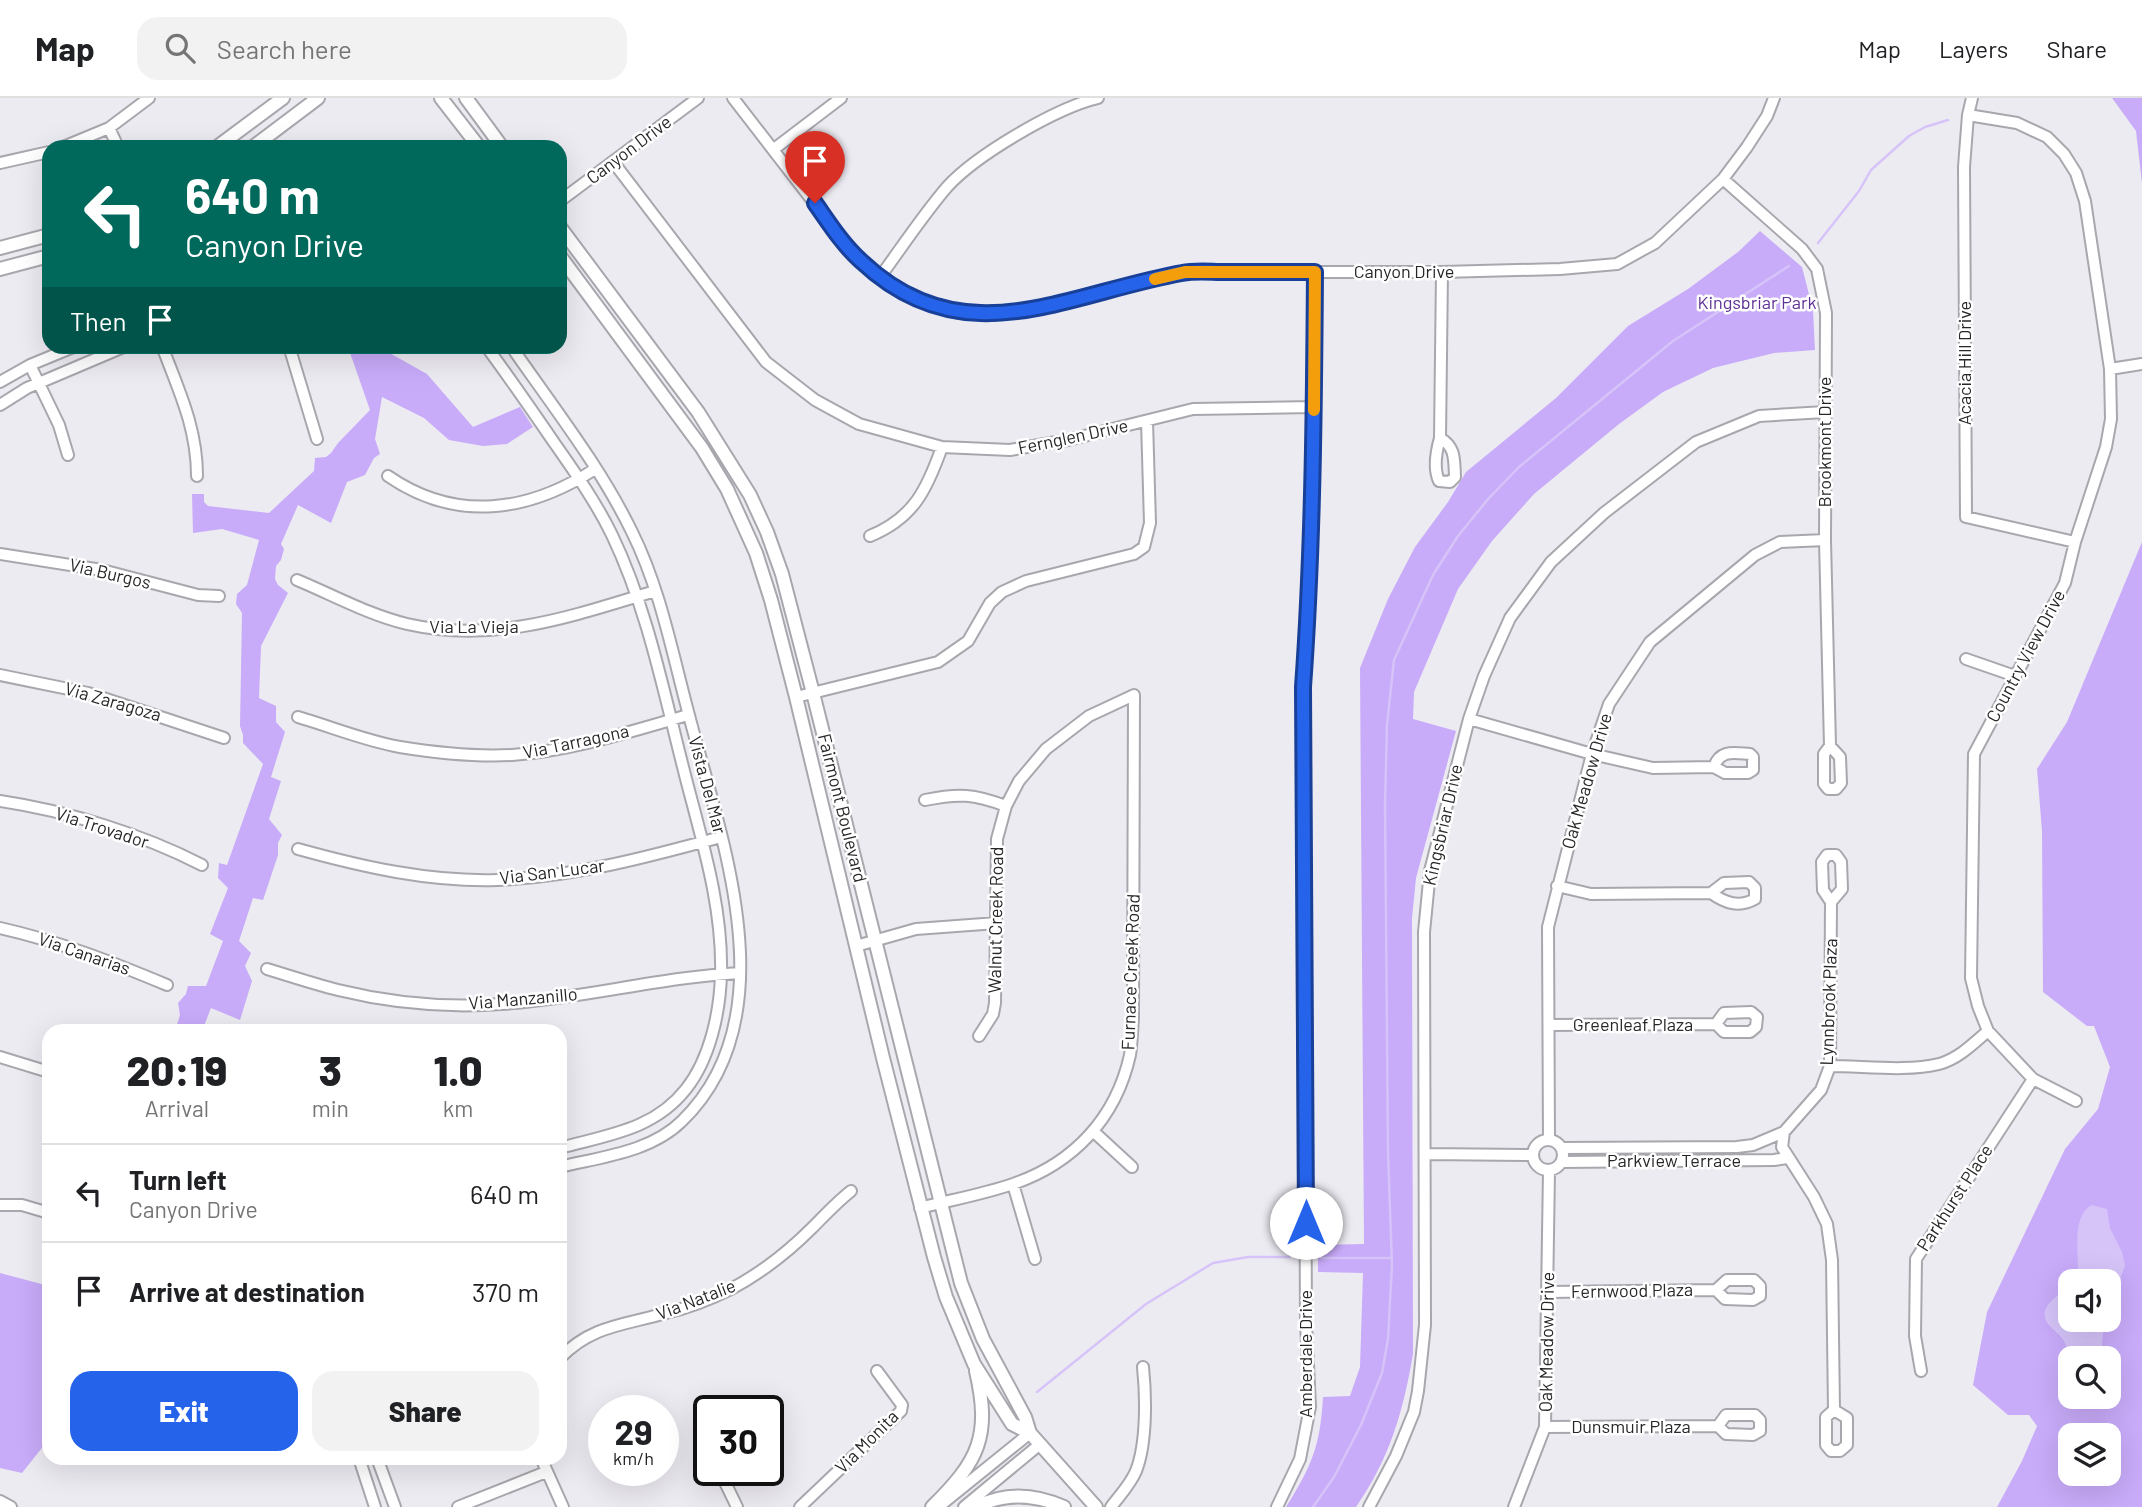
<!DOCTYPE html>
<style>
:root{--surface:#fff;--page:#f2f2f2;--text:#202124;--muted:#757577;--line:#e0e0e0;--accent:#2563eb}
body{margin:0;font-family:Barlow,sans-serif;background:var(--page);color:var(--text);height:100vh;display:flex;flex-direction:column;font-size:26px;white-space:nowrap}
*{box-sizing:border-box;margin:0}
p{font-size:23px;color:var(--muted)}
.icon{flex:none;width:38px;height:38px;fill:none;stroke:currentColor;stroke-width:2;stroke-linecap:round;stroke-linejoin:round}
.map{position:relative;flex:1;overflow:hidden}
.drawer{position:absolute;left:42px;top:926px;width:525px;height:441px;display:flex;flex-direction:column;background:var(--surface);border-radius:21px;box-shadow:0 7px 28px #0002}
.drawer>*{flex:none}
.guide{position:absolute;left:42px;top:42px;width:525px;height:214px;border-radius:21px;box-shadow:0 7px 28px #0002;background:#00695c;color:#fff;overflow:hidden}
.fabs{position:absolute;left:2058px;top:1171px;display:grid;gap:14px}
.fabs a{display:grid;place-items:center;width:63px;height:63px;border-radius:14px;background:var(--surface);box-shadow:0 7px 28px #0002;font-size:35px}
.speed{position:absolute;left:588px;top:1297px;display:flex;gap:14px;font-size:35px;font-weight:700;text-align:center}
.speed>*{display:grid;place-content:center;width:91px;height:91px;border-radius:50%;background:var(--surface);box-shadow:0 7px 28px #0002;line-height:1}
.speed small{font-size:18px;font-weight:400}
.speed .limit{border:4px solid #111;border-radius:10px;background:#fff;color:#111}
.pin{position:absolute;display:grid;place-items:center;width:60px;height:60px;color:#fff;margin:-72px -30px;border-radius:50% 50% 50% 0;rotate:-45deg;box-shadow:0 0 7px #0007}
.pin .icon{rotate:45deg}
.me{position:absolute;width:77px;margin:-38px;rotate:0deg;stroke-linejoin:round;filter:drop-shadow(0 0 5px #0008)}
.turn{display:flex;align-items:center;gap:24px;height:147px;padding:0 28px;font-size:32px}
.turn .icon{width:91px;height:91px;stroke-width:2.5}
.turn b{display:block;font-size:49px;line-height:60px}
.then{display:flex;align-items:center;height:66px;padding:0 28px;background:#0003;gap:14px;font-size:26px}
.eta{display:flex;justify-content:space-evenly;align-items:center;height:119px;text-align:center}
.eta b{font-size:42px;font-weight:800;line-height:49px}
.button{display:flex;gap:14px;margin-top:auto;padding:14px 28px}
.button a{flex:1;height:80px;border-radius:21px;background:var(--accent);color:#fff;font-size:28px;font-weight:800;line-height:80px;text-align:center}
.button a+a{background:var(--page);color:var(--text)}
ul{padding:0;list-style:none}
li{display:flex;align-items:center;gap:21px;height:98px;padding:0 28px;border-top:2px solid var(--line)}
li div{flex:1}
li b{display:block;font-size:26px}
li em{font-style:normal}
header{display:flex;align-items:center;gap:42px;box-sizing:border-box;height:98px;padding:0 35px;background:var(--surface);border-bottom:2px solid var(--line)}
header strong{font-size:33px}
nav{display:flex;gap:38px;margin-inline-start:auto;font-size:24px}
.search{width:490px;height:63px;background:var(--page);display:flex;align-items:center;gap:18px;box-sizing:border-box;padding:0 24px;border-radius:21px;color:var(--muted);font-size:26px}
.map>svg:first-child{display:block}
.green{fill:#c8abf9;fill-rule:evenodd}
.water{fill:#d6c4f9}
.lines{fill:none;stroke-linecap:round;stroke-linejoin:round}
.stream{stroke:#d6c4f9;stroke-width:2.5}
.minor-casing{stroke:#a9a7ae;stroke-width:14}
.major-casing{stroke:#a9a7ae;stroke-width:16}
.minor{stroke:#fff;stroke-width:10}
.major{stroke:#fff;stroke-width:12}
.route-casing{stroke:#184099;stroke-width:18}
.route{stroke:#2563eb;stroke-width:12}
.slow{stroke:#f59e0b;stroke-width:12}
.labels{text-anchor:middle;stroke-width:5;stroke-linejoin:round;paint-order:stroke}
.street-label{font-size:18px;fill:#272729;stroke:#fff}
.park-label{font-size:18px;fill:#5f3296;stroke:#fff}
</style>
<header>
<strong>Map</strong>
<div class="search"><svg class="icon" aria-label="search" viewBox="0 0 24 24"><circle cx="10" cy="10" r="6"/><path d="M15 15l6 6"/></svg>Search here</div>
<nav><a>Map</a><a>Layers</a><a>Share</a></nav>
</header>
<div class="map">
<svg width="2142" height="1409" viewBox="0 0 2142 1409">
<rect width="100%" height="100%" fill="#edebf2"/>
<path class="green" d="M2112,0H2142V85L2136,33Z
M1760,133L1802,169L1813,212L1815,252L1774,255L1713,270L1663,294L1619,326L1534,396L1492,443L1458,491L1414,594L1413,621L1456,633L1416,780L1412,820L1413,1256C1403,1314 1390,1360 1356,1409H1286C1312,1367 1320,1349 1323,1299L1350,1298L1360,1269L1363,1175L1318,1174V1147L1364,1146L1360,570L1388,501L1415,449L1448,404L1466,374L1556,300L1628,228L1688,191L1738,154Z
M348,249H379L427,276L473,329L520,309L533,329L507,346L483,348L449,342L424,320L382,299L375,341L380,356L374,360L365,377L347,384L331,425L298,407L281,446L284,451L281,462L276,468L275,481L278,487L288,495L261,548L259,600L276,608V624L285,634L271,679L281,683L269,721L282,737L278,745V757L263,802L253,800L239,843L251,855L245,868L252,883L240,922L211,910L202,933H175L180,917L178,905L186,896L188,888H206L223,843L210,836L228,790L218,780L219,765L227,767L263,666L243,645V637L240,628L242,515L236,506L237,496L247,487L259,442L222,431L193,435L192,396H204V404L208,408L269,415L314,373L315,360L326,359L331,355L338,345L370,312Z
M2142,444V1409H1997L2022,1363L2037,1328L2029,1317H2008L1973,1287L1987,1214L2065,1051L2098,1011L2110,969L2094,928H2087L2043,894L2042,733L2037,671L2067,624ZM2070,1183H2109V1222H2070ZM2070,1260H2109V1298H2070ZM2070,1337H2109V1376H2070Z
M0,1175L49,1188V1341L22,1375L0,1370Z"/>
<path class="water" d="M2092,1107L2107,1111L2110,1130L2122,1154L2125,1168L2109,1211V1183H2077C2081,1162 2069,1118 2092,1107Z
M2070,1190V1222H2104L2102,1246L2105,1260H2070V1270C2068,1261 2068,1251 2064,1243C2060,1236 2054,1233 2049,1227C2035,1211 2058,1196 2070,1190Z"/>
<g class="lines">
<path class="stream" d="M1818,145L1859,93L1871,72L1909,38L1925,29L1948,22
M1321,1160H1391
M1037,1294L1146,1206L1213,1165L1248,1159H1289
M1313,1409L1334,1379L1361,1327L1382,1275L1388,1241L1392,1167L1388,1054L1385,707L1387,627L1394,562L1433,477L1458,438L1489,400L1519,369L1673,243L1789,168"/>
<g class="minor-casing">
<path id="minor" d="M733,0L842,141L860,162L904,196L929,207L958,215L995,217L1062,204L1185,174H1442L1560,171L1617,166L1655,145L1723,81L1747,49L1767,18L1774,0
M1972,0L1968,17L1964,69L1966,419L2075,444
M1968,17L2017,25L2047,39L2064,56L2076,75L2085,103L2110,271L2111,321L2106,349L2075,444L2065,485L1974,656L1971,880L1978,908L1988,933L2033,981L2076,1003
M109,30L118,49
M63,49L109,30L149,0
M774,51L841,0
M0,65L49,54
M614,65L766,264L815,302L859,326L942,349L1010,352L1068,342L1193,311L1314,309
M1723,81L1802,151L1817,171L1826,215L1825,442L1830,648L1824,656V686L1828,691H1836L1841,685L1840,659L1830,648
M560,103L698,0
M880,179C902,149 923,117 947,89C976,57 1056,10 1098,0
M162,248C179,293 197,330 197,378
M289,248L317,341
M486,248C509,279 531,311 553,343C574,373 596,404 612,437C647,510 663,591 683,669C700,737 723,806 721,876C720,914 710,961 686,991C654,1032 607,1037 560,1050
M511,248C553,309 600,368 632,434C661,492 673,559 690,621C722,743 789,919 682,1023C651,1054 601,1059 560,1069
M30,267L59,327L68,357
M2110,271L2142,266
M0,284L30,267L76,248
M0,307L27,290L126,248
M1440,340C1456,349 1454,362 1455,379L1450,384L1439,383C1433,370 1436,354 1440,340L1442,174
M388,378C456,425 529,414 595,371
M870,438C914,420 927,391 942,349
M0,456L102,472L198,497L219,498
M297,482C333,497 369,517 407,526C495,546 572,518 655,493
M1966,561L2015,578
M0,577L88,595L224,640
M796,599L938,564L968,543L990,505L1002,494L1026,483L1134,456L1144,449L1150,425L1147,323
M298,619C332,629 366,643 400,649C437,655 475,659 512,657C571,653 632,633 688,617
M1469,621L1592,656L1653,670L1714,669L1725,675H1748L1753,672V659L1750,656C1734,655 1720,651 1714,669
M925,702C959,695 974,696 1006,708
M0,703C67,713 142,736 202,767
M298,751C363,769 429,784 497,782C573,779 648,759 721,739
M1557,788L1591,796L1711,795C1725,805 1739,810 1755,801V790L1749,784L1724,785L1711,795
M1831,804L1823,792L1822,764L1827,757H1836L1841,764L1842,791L1831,804L1830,968L1821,992L1784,1034L1782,1049L1814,1099L1827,1126L1832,1162L1834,1312L1826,1319V1347L1831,1353H1840L1847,1347V1320L1834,1312
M0,830C58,843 112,864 167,887
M856,848L916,831L997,825
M267,871C290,878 314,886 338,892C391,905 448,910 502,906C582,901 660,879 740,875
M1549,927L1716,926L1724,934H1750L1756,929L1757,919L1751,914L1724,915L1716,926
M0,959L49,974
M1830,968C1864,968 1907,974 1939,966C1958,961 1973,946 1988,933
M1094,1034L1132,1069
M1533 1057a15 15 0 1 1 30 0a15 15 0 1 1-30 0Z
M1549,1042L1548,829L1592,656L1609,606L1650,544L1755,457L1780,444L1825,442
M1562,1050L1737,1049L1753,1047L1784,1034
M1425,1056L1533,1057
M1562,1064L1774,1062L1787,1060
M1013,1086L1035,1161
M0,1107H22L49,1115
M920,1110C951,1102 984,1096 1013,1086C1074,1065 1116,1020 1130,957C1132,945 1132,932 1133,920L1134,597L1089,618L1046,651L1019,683L1006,708L997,741L995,905L993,916L979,938
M1548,1194L1716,1192L1725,1201L1753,1202L1760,1198V1188L1754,1182H1727L1716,1192
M560,1260C592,1227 625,1227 666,1215C688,1210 711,1201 731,1191C761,1175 788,1154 812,1130C825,1117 837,1104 851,1093
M1921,1273L1915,1238L1916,1161L2033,981
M1545,1329L1718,1328L1726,1336L1753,1337L1760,1333V1322L1755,1317H1726L1718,1328
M359,1360L375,1409
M377,1360L395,1409
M541,1360L563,1409
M721,1376L737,1409
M0,1403L11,1409
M942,1406L1030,1335
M458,1409L546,1374
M800,1409L901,1313L902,1307L877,1273
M964,1409L1039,1347
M1111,1409C1120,1397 1130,1387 1136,1373C1147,1345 1146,1298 1143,1269
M1277,1409L1300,1361L1310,1309L1306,1224L1303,589C1313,451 1314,312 1315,174
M1369,1409L1396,1358L1414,1314L1418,1293L1425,1227L1424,834L1430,773L1469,621L1484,578L1510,520L1551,464L1604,415L1696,344L1759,318L1825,314
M1514,1409L1545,1329L1549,1073"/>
</g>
<g class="major-casing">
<path id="major" d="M441,0L479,49
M466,0L502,49
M217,49L283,0
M253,49L318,0
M560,129L698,314L750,397L767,434L782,476L813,595L961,1185L983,1241L1025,1319L1030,1335L1096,1409
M0,150L49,137
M560,158L702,350L727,391L756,455L771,502L796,599L883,960L934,1159L946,1199L974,1266L1012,1326L1030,1335
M0,171L49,158
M932,1409C979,1363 991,1338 976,1273
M976,1409C1005,1394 1035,1396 1064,1409"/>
</g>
<use href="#minor" class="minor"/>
<use href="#major" class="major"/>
</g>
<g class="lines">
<g class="route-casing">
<path id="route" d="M815,105C829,125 843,147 861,163C964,260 1065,196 1182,175C1196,172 1211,174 1225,174C1255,174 1285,174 1315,174C1314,312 1313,450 1303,589L1306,1125"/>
</g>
<use href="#route" class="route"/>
<path class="slow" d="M1155,181L1185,174H1315L1314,312"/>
</g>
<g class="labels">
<g class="street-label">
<text transform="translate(629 52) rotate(-37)" y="6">Canyon Drive</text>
<text x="1404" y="180">Canyon Drive</text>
<text transform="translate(1965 265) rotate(-90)" y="6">Acacia Hill Drive</text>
<text transform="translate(1073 339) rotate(-12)" y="6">Fernglen Drive</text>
<text transform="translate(1825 344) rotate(-90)" y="6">Brookmont Drive</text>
<text transform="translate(110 476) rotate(13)" y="6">Via Burgos</text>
<text x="474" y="535">Via La Vieja</text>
<text transform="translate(2026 558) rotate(-62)" y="6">Country View Drive</text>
<text transform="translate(113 604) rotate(16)" y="6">Via Zaragoza</text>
<text transform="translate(576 644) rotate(-12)" y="6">Via Tarragona</text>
<text transform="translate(1587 683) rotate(-74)" y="6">Oak Meadow Drive</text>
<text transform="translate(707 687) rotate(75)" y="6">Vista Del Mar</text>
<text transform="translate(842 710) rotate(76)" y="6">Fairmont Boulevard</text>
<text transform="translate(1443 727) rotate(-77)" y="6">Kingsbriar Drive</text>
<text transform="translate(102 730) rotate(18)" y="6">Via Trovador</text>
<text transform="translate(552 774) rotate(-7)" y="6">Via San Lucar</text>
<text transform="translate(996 822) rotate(-89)" y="6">Walnut Creek Road</text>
<text transform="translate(84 856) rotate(19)" y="6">Via Canarias</text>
<text transform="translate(1131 874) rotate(-88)" y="6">Furnace Creek Road</text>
<text transform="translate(523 901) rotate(-5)" y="6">Via Manzanillo</text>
<text transform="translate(1829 904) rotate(-88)" y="6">Lynnbrook Plaza</text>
<text x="1633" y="933">Greenleaf Plaza</text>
<text x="1674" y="1069">Parkview Terrace</text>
<text transform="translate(1955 1100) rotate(-57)" y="6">Parkhurst Place</text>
<text transform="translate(1632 1193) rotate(-1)" y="6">Fernwood Plaza</text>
<text transform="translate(696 1202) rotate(-21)" y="6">Via Natalie</text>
<text transform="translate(1547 1244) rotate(-89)" y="6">Oak Meadow Drive</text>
<text transform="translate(1306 1256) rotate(-90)" y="6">Amberdale Drive</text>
<text x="1631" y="1335">Dunsmuir Plaza</text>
<text transform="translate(867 1344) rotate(-45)" y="6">Via Monita</text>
</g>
<g class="park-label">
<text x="1757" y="211">Kingsbriar Park</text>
</g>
</g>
</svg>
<div class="fabs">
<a><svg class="icon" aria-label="sound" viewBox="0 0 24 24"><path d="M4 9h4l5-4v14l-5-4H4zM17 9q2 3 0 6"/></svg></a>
<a><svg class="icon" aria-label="search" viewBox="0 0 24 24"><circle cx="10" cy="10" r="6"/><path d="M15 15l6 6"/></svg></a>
<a><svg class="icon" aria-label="layers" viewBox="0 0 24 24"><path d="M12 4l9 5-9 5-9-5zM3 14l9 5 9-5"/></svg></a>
</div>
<div class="speed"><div>29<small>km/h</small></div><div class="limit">30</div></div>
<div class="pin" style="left:815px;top:105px;background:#d93025"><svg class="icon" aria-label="arrive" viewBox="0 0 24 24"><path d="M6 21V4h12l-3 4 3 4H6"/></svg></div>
<svg class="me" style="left:1306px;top:1125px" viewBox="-20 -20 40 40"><circle r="19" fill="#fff"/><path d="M0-13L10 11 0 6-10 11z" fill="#2563eb"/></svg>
<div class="guide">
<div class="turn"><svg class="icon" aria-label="left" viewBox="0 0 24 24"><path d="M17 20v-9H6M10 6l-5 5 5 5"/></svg><div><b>640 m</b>Canyon Drive</div></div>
<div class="then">Then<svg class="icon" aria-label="arrive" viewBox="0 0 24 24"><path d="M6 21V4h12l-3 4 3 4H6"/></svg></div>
</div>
<section class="drawer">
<div class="eta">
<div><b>20:19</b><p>Arrival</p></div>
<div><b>3</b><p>min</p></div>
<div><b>1.0</b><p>km</p></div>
</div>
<ul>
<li><svg class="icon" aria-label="left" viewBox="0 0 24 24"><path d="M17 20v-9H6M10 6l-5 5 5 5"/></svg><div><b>Turn left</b><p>Canyon Drive</p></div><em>640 m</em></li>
<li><svg class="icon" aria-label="arrive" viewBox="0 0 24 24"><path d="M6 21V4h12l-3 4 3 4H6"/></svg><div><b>Arrive at destination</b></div><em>370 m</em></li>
</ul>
<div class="button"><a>Exit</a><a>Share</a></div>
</section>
</div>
